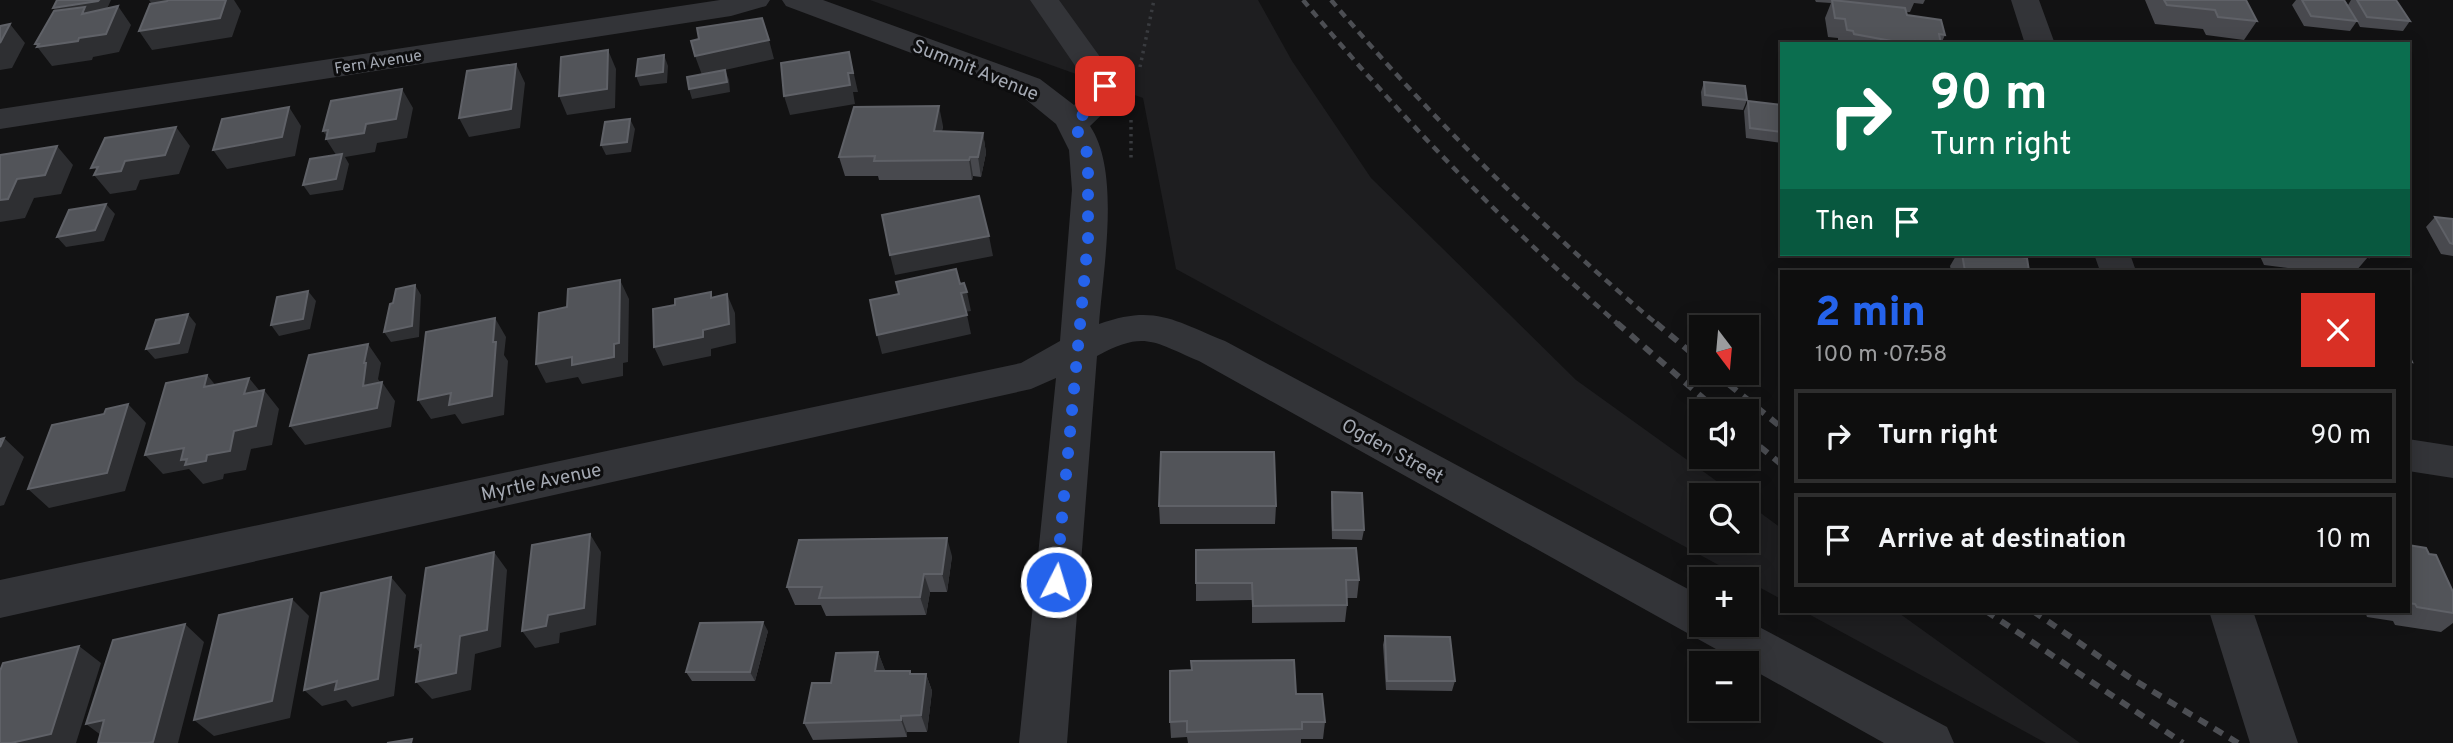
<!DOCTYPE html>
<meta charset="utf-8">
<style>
:root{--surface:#0e0e0e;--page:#1c1c1c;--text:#f1f3f6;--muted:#9b9c9e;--line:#2e2e2e;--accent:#2563eb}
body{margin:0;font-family:Overpass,sans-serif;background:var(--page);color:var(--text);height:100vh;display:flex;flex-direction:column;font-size:26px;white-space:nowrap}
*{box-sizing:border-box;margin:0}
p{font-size:23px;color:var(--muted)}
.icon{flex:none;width:38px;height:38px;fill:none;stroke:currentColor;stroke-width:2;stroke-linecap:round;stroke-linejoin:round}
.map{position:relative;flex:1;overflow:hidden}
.side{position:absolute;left:1780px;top:270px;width:630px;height:343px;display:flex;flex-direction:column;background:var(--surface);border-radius:0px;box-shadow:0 4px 18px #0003,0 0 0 2px var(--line)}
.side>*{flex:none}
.top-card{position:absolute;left:1780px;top:42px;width:630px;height:214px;border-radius:0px;box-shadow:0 4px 18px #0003,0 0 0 2px var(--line);background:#0b6e4f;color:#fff;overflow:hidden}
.needle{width:46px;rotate:164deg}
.fabs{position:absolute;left:1689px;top:315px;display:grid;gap:14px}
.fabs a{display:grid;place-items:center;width:70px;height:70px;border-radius:0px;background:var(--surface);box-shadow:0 4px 18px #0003,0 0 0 2px var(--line);font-size:35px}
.pin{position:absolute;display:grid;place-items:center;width:60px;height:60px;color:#fff;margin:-30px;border-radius:14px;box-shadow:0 4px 10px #0006}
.me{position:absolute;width:77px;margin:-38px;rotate:5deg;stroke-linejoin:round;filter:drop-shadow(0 0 5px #0008)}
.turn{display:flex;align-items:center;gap:24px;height:147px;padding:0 35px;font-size:32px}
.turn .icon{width:91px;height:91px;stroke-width:2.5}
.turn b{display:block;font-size:49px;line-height:60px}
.then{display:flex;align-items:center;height:66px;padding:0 35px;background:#0003;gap:14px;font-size:26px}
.round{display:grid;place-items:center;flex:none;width:74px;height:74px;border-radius:0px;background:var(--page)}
.overview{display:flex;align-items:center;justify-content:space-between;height:119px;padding:0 35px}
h1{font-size:42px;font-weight:800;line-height:52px;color:var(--accent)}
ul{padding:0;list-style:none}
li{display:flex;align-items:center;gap:21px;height:94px;margin:0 14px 10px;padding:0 21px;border:4px solid var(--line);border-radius:0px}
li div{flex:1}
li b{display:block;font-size:26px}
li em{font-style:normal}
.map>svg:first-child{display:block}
.built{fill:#1e1e20}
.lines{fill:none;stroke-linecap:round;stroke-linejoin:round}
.path{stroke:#393b3f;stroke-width:3.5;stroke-dasharray:2.5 4.5;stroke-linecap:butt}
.minor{fill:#333438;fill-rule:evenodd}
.rail-far1{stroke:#4c4e53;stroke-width:4.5;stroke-dasharray:8 6;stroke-linecap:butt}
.rail{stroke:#4c4e53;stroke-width:6;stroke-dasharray:10 8;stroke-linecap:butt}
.wall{fill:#48494e}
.shaded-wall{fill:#2e2f32}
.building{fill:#525459;stroke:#5f6167;stroke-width:2}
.route{stroke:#2563eb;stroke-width:12;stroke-dasharray:0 21.6}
.labels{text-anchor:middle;stroke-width:6;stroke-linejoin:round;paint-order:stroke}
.far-street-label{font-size:16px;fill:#a4a9b3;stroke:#0d0d0e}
.street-label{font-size:19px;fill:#a4a9b3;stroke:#0d0d0e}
</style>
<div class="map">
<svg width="2453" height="743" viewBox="0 0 2453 743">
<rect width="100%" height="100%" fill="#121213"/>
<path class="built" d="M870,0H1258L1292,61L1371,178L1576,380L1736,495H1701V541H1746L1747,503L1781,528V599L1176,269L1143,98Z
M1803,611H1896L2080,743H2046Z"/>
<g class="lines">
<path class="path" d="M1140,67L1154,0
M1131,120V160"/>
<path class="minor" d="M720,0H770L766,6L731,16L0,129V109Z
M782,0H823L1040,79L1074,105L1089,91V86L1030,0H1059L1121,86L1116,101L1090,126C1121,172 1103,269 1099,324C1156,304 1174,321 1225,341L1701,596V625H1746V620L1947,727L1954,743H1884L1746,666V663H1741L1199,361C1153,342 1145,330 1097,356L1067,743H1019L1056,378L1031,389L0,618V580L1021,363L1060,341L1072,190L1069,150L1056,124L1018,93L786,6Z
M2011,0H2039L2055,44H2025Z
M2094,254H2130L2136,271H2100Z
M2408,439L2453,446V478L2408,471Z
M2209,611H2253L2298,743H2250Z"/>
<path class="rail-far1" d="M1303,0C1400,117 1505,225 1619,325
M1331,0C1431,118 1540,226 1658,325"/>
<path class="rail" d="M1617,323L1718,411
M1656,323L1701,361
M1715,373L1782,428
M1746,435L1782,465
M1986,611L2183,743
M2033,611L2129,677L2238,743"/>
</g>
<path class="wall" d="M1815,0H1925L1923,4L1914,3L1910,12H1906L1907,15L1945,35L1941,44H1838V38L1828,37L1825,18L1831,3L1816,2Z
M2145,0H2246L2257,21L2244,40L2206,35L2203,29L2155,24Z
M2296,0H2344L2348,5L2351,0H2396L2410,21L2403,31L2360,27L2357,21L2350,31L2304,26L2292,5Z
M1704,82L1747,100L1743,110L1702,106L1701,92Z
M1748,101L1782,105V143L1746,138L1744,111Z
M943,126L942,131L983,133L986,153L981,177L973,176L972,180H879L878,176H845L839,157Z
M2435,217L2453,219V256L2441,254L2426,227Z
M1957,254H2002L2029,271H1951L1950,266Z
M2259,254H2366L2368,257L2356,271H2312L2264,265Z
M1332,492L1364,530L1362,540L1332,539L1331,502Z
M1159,506H1276L1275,524H1160Z
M2408,545L2429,554L2453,592V623L2441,632L2395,625L2393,621L2367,617L2365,611H2408Z
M952,556L947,592H930L926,615L826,616L821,605H795L787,587Z
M1359,580L1357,598H1347V605L1345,622L1252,623V600L1196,601V583Z
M768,631L755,681H692L686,672Z
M1385,636L1455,681L1452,691L1386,690L1383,645Z
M878,652L885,671H910L911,674H926L932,691L927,732H907V737L813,740L804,723L831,683Z
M1192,670L1296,694L1325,722L1323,739H1301V743H1188L1187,737L1171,738L1170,722Z"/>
<path class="shaded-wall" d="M99,0H111L106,11L61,18L53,8Z
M149,0H188L156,10Z
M226,0H234L241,11L232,37L152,50L139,31Z
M118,6L131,25L119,52L93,57L92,60L52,66L35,44L79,38Z
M10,24L25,43L12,68L0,70V43Z
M769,40L774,59L725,70L729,80L730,92L692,99L689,89L702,75L695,56Z
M608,50L616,69L615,108L567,115L559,96Z
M849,52L858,92H853L855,104L790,115L784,96L848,73Z
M664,55L668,66L667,83L640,86L636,76Z
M516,64L525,83L520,128L469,137L459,118Z
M402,89L413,108L407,138L377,143L375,152L345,157L349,164L343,190L310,195L303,185L338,158L326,139H328L323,131L366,124Z
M939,106L943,126L938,150L934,131Z
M289,107L301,126L295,156L227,169L213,150Z
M630,119L635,129L631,152L606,155L601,145Z
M176,127L190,146L179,174L140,180L136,190L110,194L94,175L125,161Z
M983,133L986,153L981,177L978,157Z
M57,146L73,165L61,194L34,198L25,218L0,222V200L17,179Z
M970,157L973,176L972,180L969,160Z
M106,204L115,214L104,241L66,247L57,237Z
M989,236L993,256L895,275L890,255Z
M620,280L629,299L628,362L623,363V376L582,384L578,377L546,383L536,364L614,344Z
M415,285L421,295L419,337L391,342L384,332Z
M308,291L316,301L310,329L279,336L271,325Z
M967,292L971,311L965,312L961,293Z
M727,294L735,313L736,343L711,349V356L663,366L654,347L703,330Z
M188,314L196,324L188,353L155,359L146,349Z
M967,315L971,334L882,354L877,335Z
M495,318L506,337L504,355L508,361L504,415L462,424L455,414L431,419L418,400L451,393L493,342Z
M368,344L381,363L378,379L380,382L363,386L364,363Z
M207,375L223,394L204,387Z
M249,378L263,395L264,390L279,409L272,445L251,449L246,470L224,474L223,479L203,484L189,469L163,474L145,455L184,448L207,455L244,394Z
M382,382L395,401L391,427L305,445L290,426Z
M128,404L146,423L125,491L49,508L28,489Z
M4,438L24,457L4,505L0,506V447Z
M590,534L601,552L596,625L560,633L559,643L535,648L522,631L548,615Z
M947,538L952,556L947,592L942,574Z
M494,552L507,570L501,647L475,654L471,690L432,699L416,682L460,636Z
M924,574L930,592L926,615L920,597Z
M391,577L406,595L394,696L352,707L346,700L322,706L304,690Z
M292,599L309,616L290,718L214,736L194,720Z
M763,622L768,631L755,681L750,672Z
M185,624L204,642L178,743H148Z
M421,645L430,664L415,647Z
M79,646L101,663L76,743H11Z
M878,652L885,670L882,688L875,671Z
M926,674L932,691L927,732L921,715Z
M901,716L907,732V737L901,720Z
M104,720L109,741L86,724Z"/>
<path class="building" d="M57,0H99L98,1L53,8Z
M168,0H226L220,18L139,31L150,4L167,1Z
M1832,0L1905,8L1907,15L1941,20L1945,35L1939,34L1941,44L1916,41L1917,44H1908L1854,34L1853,31L1847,30L1845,19L1835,18Z
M2164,0H2246L2257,21L2218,17L2215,10L2167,5Z
M2302,0H2344L2357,21L2311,16Z
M2357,0H2396L2410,21L2367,17Z
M118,6L106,34L79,38L78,41L37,47L39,44H35L54,11L85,7L82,14Z
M762,18L769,40L695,56L691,41L699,39L697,28Z
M10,24L0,43V26Z
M608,50L607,89L559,96L561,57Z
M849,52L853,73H848L850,85L784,96L781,63Z
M664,55L663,72L636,76L638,59Z
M516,64L511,109L459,118L467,71Z
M725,70L727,82L689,89L687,77Z
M1704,82L1745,86L1747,100L1705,95Z
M402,89L396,119L366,124L364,133L326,139L328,130L323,131L331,101Z
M1748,101L1782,105V132L1750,128Z
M939,106L934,131L983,133L978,157H970L969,160L874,161L875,156L839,157L854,107Z
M289,107L282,137L213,150L222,119Z
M630,119L627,142L601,145L605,122Z
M176,127L165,155L125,161L121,171L94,175L98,167L91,168L105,138Z
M57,146L45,175L17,179L8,199L0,200V155Z
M342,154L336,179L303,185L310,159Z
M979,196L989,236L890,255L882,215Z
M106,204L95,230L57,237L69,210Z
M2435,217L2453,219V244L2450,243Z
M1962,254H2002L2027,258L2029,271H1965Z
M2341,254H2366L2368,257Z
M956,269L960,284L964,283L967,292L961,293L967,315L877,335L870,300L899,294L896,282Z
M620,280L619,343L614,344V357L572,365V357L536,364L539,313L567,307L568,289Z
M415,285L412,326L384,332L390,304L393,303L396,289Z
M308,291L303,319L271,325L277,297Z
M711,292V298L727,294L729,324L703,330V337L654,347L653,309L675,305V299Z
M188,314L179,343L146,349L156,320Z
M495,318L493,342H496L492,396L449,405L451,393L418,400L426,332Z
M368,344L364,363H366L363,386L382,382L377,408L290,426L309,355Z
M2408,353L2412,362L2408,361Z
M207,375L204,387L249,378L244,394L264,390L256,426L234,431L230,451L207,455L206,461L185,465L187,459L181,460L184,448L145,455L166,383Z
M128,404L107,473L28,489L52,425L104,414L106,409Z
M4,438L0,447V439Z
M1161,452H1274L1276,506H1159Z
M1332,492L1362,493L1364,530H1333Z
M590,534L584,608L548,615L546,626L522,631L532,545Z
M947,538L942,574H924L920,597L819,598L822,587H787L799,540Z
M2408,545L2426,548L2429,554L2436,555L2453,592V613L2417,607L2415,604L2408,603Z
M1356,548L1359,580H1346L1347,605L1253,606L1252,583H1196V550Z
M494,552L487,630L460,636L456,673L416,682L421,645L415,647L426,568Z
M391,577L378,679L335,690L337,681L304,690L321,593Z
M292,599L272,701L194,720L219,615Z
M763,622L750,672H686L700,623Z
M185,624L153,742L148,743H98L104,720L86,724L113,640Z
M1385,636L1450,637L1455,681H1387Z
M79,646L51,734L11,743H0V671L3,663Z
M878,652L875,671H910V674H926L921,715L901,716V720L804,723L812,683H831L836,653Z
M1294,660L1296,694H1322L1325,722H1302V729L1187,732V721L1170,722V671L1192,670L1191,661Z
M412,739L411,743H387Z"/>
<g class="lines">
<path class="route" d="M1056,582L1088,239V155L1074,123L1105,94V86"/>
</g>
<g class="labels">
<g class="far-street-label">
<text transform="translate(378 61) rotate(-9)" y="6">Fern Avenue</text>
</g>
<g class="street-label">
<text transform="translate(976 69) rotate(22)" y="7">Summit Avenue</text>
<text transform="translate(1393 450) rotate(29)" y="7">Ogden Street</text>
<text transform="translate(541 481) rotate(-12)" y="7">Myrtle Avenue</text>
</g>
</g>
</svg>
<div class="fabs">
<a><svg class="needle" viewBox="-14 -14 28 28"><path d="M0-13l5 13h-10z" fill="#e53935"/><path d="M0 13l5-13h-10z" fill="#9b9c9e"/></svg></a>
<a><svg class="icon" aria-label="sound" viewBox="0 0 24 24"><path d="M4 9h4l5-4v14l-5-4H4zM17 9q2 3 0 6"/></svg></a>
<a><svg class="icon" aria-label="search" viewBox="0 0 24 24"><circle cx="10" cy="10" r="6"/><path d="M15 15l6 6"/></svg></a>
<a>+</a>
<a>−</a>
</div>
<div class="pin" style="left:1105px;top:86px;background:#d93025"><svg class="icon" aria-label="arrive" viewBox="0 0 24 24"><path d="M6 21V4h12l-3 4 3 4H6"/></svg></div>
<svg class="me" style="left:1056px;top:582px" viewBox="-20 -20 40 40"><circle r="17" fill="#2563eb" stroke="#fff" stroke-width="3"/><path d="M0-11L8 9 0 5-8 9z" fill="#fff"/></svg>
<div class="top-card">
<div class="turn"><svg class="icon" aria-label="right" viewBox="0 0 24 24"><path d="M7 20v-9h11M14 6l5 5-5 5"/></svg><div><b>90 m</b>Turn right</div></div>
<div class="then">Then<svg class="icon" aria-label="arrive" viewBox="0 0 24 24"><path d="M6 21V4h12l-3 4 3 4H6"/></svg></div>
</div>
<section class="side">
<div class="overview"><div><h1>2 min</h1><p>100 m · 07:58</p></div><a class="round" style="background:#d93025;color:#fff"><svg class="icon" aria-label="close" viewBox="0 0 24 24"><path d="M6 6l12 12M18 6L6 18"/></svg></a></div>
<ul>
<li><svg class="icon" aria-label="right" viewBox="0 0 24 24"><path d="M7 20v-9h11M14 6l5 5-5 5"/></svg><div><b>Turn right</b></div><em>90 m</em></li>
<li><svg class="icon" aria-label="arrive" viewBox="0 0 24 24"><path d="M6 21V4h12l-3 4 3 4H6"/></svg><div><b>Arrive at destination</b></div><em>10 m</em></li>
</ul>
</section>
</div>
